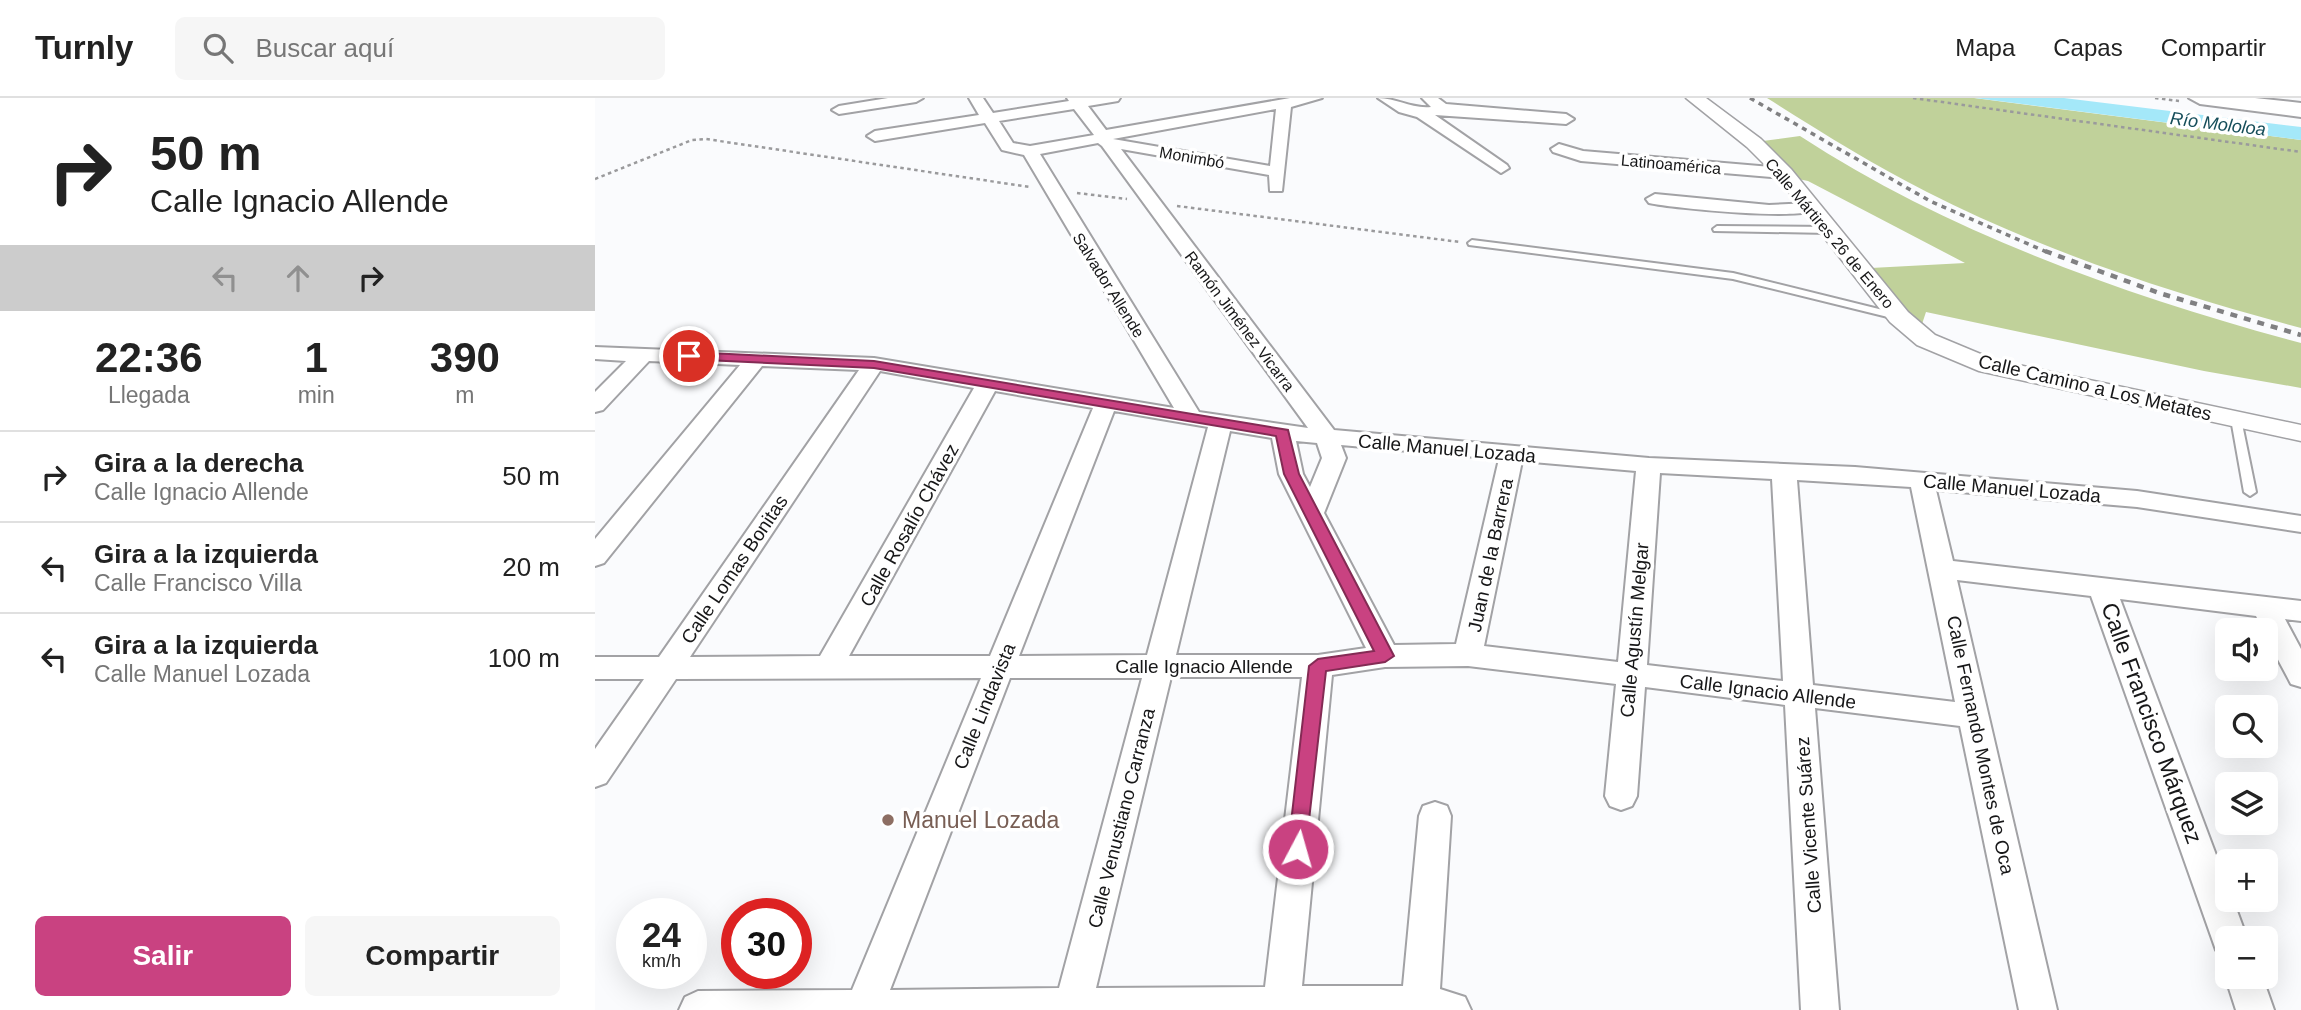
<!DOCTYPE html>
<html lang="es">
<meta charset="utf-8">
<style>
:root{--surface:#fff;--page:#f6f6f6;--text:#222;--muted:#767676;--line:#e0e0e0;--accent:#c94281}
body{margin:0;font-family:Helvetica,sans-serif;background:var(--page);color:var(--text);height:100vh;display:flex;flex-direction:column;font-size:26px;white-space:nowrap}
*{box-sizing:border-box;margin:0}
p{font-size:23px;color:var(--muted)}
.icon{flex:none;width:38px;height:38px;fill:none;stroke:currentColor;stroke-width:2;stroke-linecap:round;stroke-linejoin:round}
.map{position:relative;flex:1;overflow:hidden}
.details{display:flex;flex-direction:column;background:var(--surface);width:595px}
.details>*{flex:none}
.guide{background:#fff;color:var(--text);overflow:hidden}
.buttons{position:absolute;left:1620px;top:520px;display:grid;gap:14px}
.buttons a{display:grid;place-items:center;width:63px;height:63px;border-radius:10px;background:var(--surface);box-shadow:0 7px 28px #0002;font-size:35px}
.speed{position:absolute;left:21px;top:800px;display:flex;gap:14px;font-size:35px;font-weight:700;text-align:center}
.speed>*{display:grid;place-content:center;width:91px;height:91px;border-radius:50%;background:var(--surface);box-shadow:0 7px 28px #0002;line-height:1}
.speed small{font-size:18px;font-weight:400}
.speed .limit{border:10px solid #d22;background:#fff;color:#111}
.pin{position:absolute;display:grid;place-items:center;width:60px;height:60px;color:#fff;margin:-30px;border:4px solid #fff;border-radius:50%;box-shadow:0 2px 7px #0007}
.me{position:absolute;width:77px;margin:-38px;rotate:6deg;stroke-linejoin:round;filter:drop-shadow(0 0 5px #0008)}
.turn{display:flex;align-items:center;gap:24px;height:147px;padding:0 35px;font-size:32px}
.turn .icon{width:91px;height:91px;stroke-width:2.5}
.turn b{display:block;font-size:49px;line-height:60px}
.lanes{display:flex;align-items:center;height:66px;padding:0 35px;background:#0003;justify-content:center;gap:35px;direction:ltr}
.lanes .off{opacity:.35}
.eta{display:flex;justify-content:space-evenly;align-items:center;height:119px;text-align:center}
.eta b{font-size:42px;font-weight:600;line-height:49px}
.button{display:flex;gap:14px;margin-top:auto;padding:14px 35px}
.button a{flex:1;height:80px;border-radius:10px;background:var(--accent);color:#fff;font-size:28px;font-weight:600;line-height:80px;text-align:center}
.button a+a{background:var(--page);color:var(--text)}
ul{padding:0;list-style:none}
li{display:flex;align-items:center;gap:21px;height:91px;padding:0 35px;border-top:2px solid var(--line)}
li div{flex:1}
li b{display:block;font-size:26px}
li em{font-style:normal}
header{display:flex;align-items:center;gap:42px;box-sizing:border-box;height:98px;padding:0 35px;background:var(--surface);border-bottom:2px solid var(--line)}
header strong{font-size:33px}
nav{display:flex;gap:38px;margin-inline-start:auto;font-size:24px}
.search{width:490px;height:63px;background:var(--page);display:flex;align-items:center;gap:18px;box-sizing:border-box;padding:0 24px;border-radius:10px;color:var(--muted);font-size:26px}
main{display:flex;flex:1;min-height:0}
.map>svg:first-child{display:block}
.green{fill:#c0d19a}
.water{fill:#a4e8f9}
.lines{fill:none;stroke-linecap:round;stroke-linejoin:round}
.service-casing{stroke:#a2a2a5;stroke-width:4}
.minor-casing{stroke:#a2a2a5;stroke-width:4}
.tertiary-casing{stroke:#a2a2a5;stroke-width:3}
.primary-casing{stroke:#a2a2a5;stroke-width:4}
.path{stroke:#9a9a9c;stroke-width:2.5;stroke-dasharray:3.5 3.5;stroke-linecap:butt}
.service{fill:#fff;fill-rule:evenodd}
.minor{fill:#fff;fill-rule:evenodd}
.tertiary{fill:#fff;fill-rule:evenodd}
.primary{fill:#fff;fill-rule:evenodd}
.rail-far1{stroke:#808082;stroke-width:3.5;stroke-dasharray:5 5;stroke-linecap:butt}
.rail{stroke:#808082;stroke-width:4.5;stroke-dasharray:7 7;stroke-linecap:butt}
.route{fill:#c94281;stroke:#832b54;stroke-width:2}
.education-dot{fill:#8d6e63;stroke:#fff;stroke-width:2.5}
.labels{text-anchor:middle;stroke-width:7;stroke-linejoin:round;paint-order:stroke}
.far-street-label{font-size:16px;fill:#171718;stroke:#fff}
.far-water-label{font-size:18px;font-style:italic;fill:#164e5a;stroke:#fff}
.street-label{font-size:19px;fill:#171718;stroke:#fff}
.near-street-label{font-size:23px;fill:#171718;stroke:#fff}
.near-education-label{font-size:23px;fill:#785e54;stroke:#fff;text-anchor:start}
</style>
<header>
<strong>Turnly</strong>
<div class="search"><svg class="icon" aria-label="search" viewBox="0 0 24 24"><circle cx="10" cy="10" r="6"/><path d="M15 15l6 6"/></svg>Buscar aquí</div>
<nav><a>Mapa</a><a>Capas</a><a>Compartir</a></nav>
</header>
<main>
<section class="details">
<div class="guide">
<div class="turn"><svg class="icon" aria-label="right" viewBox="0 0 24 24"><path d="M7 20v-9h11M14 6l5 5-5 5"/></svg><div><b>50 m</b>Calle Ignacio Allende</div></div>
<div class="lanes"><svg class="icon off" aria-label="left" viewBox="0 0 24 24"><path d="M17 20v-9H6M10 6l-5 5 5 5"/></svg><svg class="icon off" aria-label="ahead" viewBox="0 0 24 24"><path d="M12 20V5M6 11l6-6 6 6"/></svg><svg class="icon" aria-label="right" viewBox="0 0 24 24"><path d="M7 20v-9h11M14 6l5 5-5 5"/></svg></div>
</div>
<div class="eta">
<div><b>22:36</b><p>Llegada</p></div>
<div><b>1</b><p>min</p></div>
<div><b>390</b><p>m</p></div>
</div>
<ul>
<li><svg class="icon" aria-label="right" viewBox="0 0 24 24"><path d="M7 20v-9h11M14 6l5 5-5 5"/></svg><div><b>Gira a la derecha</b><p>Calle Ignacio Allende</p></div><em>50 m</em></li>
<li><svg class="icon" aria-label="left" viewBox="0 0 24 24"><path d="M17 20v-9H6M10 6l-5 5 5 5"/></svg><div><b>Gira a la izquierda</b><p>Calle Francisco Villa</p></div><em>20 m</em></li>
<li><svg class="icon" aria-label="left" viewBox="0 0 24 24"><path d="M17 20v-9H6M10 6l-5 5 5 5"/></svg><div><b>Gira a la izquierda</b><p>Calle Manuel Lozada</p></div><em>100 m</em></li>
</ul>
<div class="button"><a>Salir</a><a>Compartir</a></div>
</section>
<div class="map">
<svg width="1706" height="912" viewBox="0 0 1706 912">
<rect width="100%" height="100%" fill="#fafbfd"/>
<path class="green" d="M1172,0H1379L1706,42V230C1579,196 1450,154 1332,94C1277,66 1224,33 1172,0Z
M1205,38C1353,135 1535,199 1706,245V290L1609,273L1331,214L1325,232L1276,170L1370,165L1213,83L1203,81L1168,43Z"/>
<path class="water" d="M1380,0H1469L1706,29V42Z"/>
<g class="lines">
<g class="service-casing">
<path id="service" d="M1122,128L1234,129L1238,132L1234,135L1119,133L1118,131Z
M877,142L1138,175L1304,216L1306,218L1301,221L1138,181L874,147L873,145Z
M1641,318L1646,321L1661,394L1655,398L1649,394L1636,321Z"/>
</g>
<g class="minor-casing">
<path id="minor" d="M293,0H328L321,4L244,16L237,12L244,8Z
M374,0H388L398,15L474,3L472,0H525L523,3L493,8L511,32L695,0H727L696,9L687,93H675L674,77L526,51L739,332L1054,360L1260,369L1542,393L1706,418V434L1542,409L1341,392L1358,463L1706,503V523L1690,521L1706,551V589L1696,586L1671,539V532H1668L1661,518L1525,501L1633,789V802H1638L1652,840H1633V856L1621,852L1496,498L1362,482L1462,912H1424L1365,628L1220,610L1244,912H1206L1190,607L1050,589L1042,698L1037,708L1026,712L1015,708L1010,698L1021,586L873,568L790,569L737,577L707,888H808L824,718L828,708L840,704L852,708L856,718L845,891L870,899L876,912H84L90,899L103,893L257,892L386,580L81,581L11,685L0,689V651L49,581H0V559H64L264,272L167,268L9,465L0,468V441L145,267L54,263L8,312L0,314V294L31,263L0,261V249L279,260L579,310L429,57L407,52L390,25L280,43L272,38L280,33L384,17ZM479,11L499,37L435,48L418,45L404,23ZM681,11L675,68L518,41ZM503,45L507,48L713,330L604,314L445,56ZM285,273L379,290L225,558L95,559ZM400,293L498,310L395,558H254ZM519,313L613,329L552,557L424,558ZM635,333L677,340L684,376L771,550L723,557H581ZM701,343L722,345L727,360L715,389L708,376ZM746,347L904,361L861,546L799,547L729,415L751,360ZM927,363L1041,373L1023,564L889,548ZM1065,375L1177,381L1188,583L1052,567ZM1202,382L1316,389L1360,604L1218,587ZM576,579H707L670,889L501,890ZM415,580H547L464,890L295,892Z
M783,0C802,0 816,11 836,9L827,0H843L851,6L971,16L979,21L971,26L840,17L912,67L914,70L906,75L822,19L804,14Z
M964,46L988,53L1189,70L1197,75L1189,80L986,63L958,54L956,51Z
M1060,96L1174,107L1216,105L1225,110C1212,124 1077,110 1054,105L1051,101Z
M1633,870V878H1667L1679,912H1641L1630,878Z"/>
</g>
<g class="tertiary-casing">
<path id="tertiary" d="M1091,0H1111L1166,41L1196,71L1313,214L1340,237L1400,262L1706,327V343L1384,273L1322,247L1295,224L1182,79L1152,49Z"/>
</g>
<g class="primary-casing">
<path id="primary" d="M1594,0H1660L1706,5V19L1605,6Z"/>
</g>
<path class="path" d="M1318,0L1706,54
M1560,0L1584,3
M0,81L97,42L111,41L435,89
M482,95L532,101
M582,108L865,144"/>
<use href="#service" class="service"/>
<use href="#minor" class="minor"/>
<use href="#tertiary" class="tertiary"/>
<use href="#primary" class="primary"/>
<path class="rail-far1" d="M1155,0L1335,103L1454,155"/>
<path class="rail" d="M1450,153L1564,195L1706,237"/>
</g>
<path class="route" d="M94,254L279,263L693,332L704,376L799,558L790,564L731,573L710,757L703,760L696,757L693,751L714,568L723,561L779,553L689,376L681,338L279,270L89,261V255Z"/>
<circle class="education-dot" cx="293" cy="722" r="7"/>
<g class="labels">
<g class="far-street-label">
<text transform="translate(597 59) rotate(10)" y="6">Monimbó</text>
<text transform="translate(1076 66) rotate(5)" y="6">Latinoamérica</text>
<text transform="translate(1235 135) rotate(50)" y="6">Calle Mártires 26 de Enero</text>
<text transform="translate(514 187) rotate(58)" y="6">Salvador Allende</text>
<text transform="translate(645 223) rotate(53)" y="6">Ramón Jiménez Vicarra</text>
</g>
<g class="far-water-label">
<text transform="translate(1623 26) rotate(7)" y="6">Río Mololoa</text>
</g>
<g class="street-label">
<text transform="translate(1500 289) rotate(13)" y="7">Calle Camino a Los Metates</text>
<text transform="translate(852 350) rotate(5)" y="7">Calle Manuel Lozada</text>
<text transform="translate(1417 390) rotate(5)" y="7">Calle Manuel Lozada</text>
<text transform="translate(314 427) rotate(-61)" y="7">Calle Rosalío Chávez</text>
<text transform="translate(895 457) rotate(-78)" y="7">Juan de la Barrera</text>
<text transform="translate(139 471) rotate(-56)" y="7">Calle Lomas Bonitas</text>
<text transform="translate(1039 532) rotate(-85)" y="7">Calle Agustín Melgar</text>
<text x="609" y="575">Calle Ignacio Allende</text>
<text transform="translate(1173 593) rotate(7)" y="7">Calle Ignacio Allende</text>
<text transform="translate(389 608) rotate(-68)" y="7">Calle Lindavista</text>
<text transform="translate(1386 647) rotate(78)" y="7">Calle Fernando Montes de Oca</text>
<text transform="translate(526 720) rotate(-76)" y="7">Calle Venustiano Carranza</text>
<text transform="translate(1213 727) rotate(-94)" y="7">Calle Vicente Suárez</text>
</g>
<g class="near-street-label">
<text transform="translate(1557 625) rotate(70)" y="8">Calle Francisco Márquez</text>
</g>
<g class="near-education-label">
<text x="307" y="730">Manuel Lozada</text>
</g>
</g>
</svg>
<div class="buttons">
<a><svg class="icon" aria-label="sound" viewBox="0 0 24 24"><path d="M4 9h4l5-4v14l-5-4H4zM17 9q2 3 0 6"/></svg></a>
<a><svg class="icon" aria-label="search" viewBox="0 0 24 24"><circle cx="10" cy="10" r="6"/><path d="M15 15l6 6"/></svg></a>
<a><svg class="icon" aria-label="layers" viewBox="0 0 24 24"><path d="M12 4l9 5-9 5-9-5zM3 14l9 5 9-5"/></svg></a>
<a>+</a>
<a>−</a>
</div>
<div class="speed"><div>24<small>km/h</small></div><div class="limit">30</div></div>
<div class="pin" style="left:94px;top:258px;background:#d93025"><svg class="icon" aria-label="arrive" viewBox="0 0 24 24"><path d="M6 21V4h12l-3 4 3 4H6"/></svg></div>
<svg class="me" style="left:703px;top:751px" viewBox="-20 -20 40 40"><circle r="17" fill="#c94281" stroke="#fff" stroke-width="3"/><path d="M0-11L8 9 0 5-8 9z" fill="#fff"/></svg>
</div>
</main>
